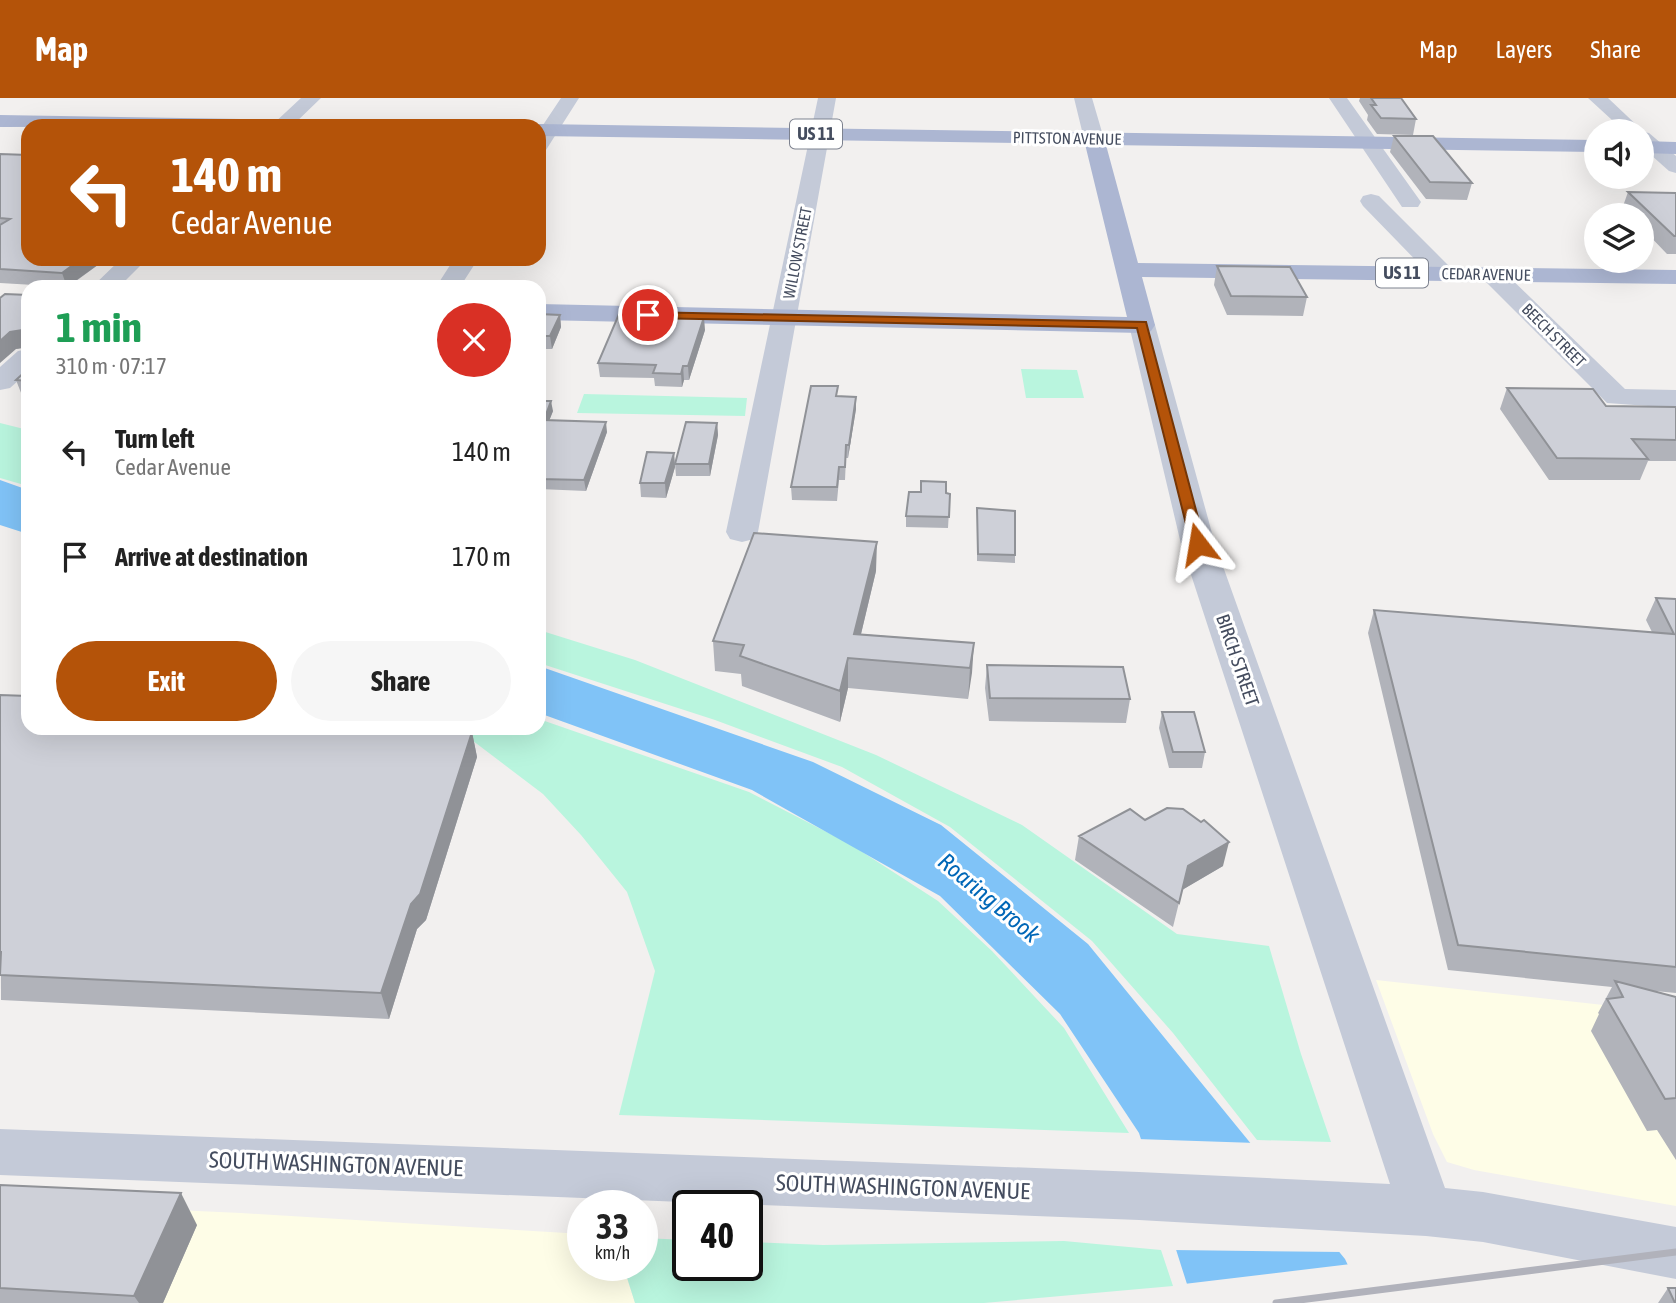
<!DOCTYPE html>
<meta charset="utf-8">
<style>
:root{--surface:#fff;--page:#f6f6f6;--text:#222;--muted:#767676;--accent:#b45309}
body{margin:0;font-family:"Asap Condensed",sans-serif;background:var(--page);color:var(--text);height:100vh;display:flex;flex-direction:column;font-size:26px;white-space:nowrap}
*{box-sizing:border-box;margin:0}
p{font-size:23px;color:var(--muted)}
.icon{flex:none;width:38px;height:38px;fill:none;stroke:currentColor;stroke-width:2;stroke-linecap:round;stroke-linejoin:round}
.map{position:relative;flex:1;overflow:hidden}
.details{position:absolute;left:21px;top:182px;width:525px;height:455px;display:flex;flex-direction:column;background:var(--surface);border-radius:21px;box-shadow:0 7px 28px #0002}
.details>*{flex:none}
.hud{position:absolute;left:21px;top:21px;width:525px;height:147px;border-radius:21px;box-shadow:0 7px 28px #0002;background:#b45309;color:#fff;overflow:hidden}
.buttons{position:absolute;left:1584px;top:21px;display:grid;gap:14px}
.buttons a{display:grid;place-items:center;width:70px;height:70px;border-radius:50%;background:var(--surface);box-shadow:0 7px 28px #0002;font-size:35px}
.speed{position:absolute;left:567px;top:1092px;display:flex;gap:14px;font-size:35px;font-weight:700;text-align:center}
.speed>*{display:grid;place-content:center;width:91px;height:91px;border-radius:50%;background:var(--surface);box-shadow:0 7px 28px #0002;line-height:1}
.speed small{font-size:18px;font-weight:400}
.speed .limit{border:4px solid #111;border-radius:10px;background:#fff;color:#111}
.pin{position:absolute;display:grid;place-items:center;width:60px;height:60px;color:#fff;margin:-30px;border:4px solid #fff;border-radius:50%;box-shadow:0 2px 7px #0007}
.me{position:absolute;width:77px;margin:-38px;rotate:346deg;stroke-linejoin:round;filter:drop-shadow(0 0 5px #0008)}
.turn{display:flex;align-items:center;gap:24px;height:147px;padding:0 35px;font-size:32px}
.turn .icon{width:91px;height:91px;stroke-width:2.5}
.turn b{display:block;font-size:49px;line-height:60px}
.round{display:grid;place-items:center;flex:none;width:74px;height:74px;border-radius:37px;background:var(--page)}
.summary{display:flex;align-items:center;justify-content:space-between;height:119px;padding:0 35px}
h1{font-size:42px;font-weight:700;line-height:52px;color:#1e9e55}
.button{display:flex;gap:14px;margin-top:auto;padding:14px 35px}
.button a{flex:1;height:80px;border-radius:42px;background:var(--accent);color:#fff;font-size:28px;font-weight:700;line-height:80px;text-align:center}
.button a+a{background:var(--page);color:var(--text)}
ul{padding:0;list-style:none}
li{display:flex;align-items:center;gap:21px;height:105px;padding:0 35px}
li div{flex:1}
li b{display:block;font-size:26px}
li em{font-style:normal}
header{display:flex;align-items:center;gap:42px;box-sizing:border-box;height:98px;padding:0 35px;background:var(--accent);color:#fff}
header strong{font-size:33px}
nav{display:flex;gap:38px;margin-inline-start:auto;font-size:24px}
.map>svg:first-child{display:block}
.commercial{fill:#fefde7}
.green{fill:#b9f5de}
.water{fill:#80c3f7}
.pier{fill:#f2f0ef}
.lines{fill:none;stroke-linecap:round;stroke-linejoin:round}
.minor{fill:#c4cad8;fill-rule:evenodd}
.major{fill:#acb6d2;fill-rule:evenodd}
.rail{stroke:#b1b2bb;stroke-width:7}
.wall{fill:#b1b3ba}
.shaded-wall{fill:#909297}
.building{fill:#ced0d8;stroke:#909297;stroke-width:2}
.route{fill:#b45309;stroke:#753606;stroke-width:2}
.labels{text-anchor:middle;stroke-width:6;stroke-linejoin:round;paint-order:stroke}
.far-street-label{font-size:16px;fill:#454d5f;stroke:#fff}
.shield{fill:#fff;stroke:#7d828f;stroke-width:2}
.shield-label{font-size:18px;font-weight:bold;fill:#454d5f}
.street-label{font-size:19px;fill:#454d5f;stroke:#fff}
.near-street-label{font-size:23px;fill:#454d5f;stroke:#fff}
.near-water-label{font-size:24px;font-style:italic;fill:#0067b7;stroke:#fff}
</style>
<header>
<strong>Map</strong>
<nav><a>Map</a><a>Layers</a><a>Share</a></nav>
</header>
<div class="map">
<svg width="1676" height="1205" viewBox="0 0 1676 1205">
<rect width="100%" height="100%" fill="#f2f0ef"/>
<path class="commercial" d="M1376,882L1676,915V1108L1474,1072L1447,1064L1433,1036Z
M0,1104L241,1115L583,1136V1167H623L635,1205H0Z"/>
<path class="green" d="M1021,271L1077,272L1084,300H1026Z
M584,296L747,300L745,318L577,315Z
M0,325L28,332V388L0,380Z
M539,532L635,562L876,657L1022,727L1177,836L1269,848L1301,956L1331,1044L1257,1042L1173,935L1092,843L950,729L842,669L715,622L539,565Z
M539,621L749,694L850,746L938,803L992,853L1064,930L1129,1035L619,1017L655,873L627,794L581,737L543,696L456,630H539Z
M642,1140L688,1142V1167H747V1144L823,1147L1064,1143L1161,1152L1173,1188L984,1205H635L623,1167H642Z"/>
<path class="water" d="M0,382L28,392V436L0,427Z
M539,568L813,664L941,727L1088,846L1345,1161L1366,1205H1193L1139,1035L1060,916L940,798L752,692L539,615Z"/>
<path class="pier" d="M1137,1041L1256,1045L1344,1154L1173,1152Z
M1351,1166L1369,1205H1190L1184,1186Z"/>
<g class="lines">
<path class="minor" d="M301,0H321L292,28H271Z
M561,0H579L546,52L539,54V33Z
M818,0H836L758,434L754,441L742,444L730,441L726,434Z
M1074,0H1092L1104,41L1101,45H1087L1084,41Z
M1329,0H1347L1421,104L1418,109H1402Z
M1588,0H1608L1644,34L1649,35L1676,58V75L1669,73L1642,49V33H1624Z
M1371,96L1379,98L1452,171L1455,176L1452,181L1443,183L1434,181L1363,108L1360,103L1363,98Z
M121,161H147L119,189H92Z
M454,161H478L460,189H436Z
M1492,169L1501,171L1625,291L1676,292V310L1607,305L1483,181L1480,176L1483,171Z
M1142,219L1151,221L1155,227L1215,446L1445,1090L1483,1094L1676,1129V1181L1483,1144L1426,1138L1139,1122L0,1077V1031L1139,1074L1390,1086L1181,446L1129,227L1133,221Z
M28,251V274L10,290L0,292V269L18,253Z"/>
<path class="major" d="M0,17L297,22L307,28L0,29Z
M539,26L1596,42V54L1106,47L1138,165L1676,172V186L1142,179L1155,227L1151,233L1142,235L539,222V206L1127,219L1085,46L539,38V28H532Z
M1642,43L1676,44V56L1642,55Z"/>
<path class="rail" d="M1276,1205L1676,1154"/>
</g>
<path class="wall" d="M1360,0H1401L1416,21L1413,37L1377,36L1367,22L1368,17L1359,3Z
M1394,38L1472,85L1467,102L1426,101L1390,54Z
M0,56L28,161H106L68,189L0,185Z
M1628,94L1676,95V156H1667L1642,130V117H1629L1622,111Z
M1217,168L1307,199L1303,218L1227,217L1214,187Z
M28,197V270L23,258V250L16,251Z
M539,216L560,217L561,229L552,251H539Z
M705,232L689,282H684L682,289L655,288L654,280L600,279L598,265Z
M28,271V300H23L16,282Z
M1507,290L1606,308L1676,309V363H1648L1640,382H1549L1500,311Z
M838,298L856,299V311L848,360H846L845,382H839L837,403L792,402L791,389Z
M539,303L553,313L549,323L607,334L586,393L539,391Z
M717,325L718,337L710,378H676L675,366Z
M674,355L675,369L666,400L641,399L640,385Z
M946,395L950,396L948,430L906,429V418Z
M977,410L1015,457V465L977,463Z
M876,473L861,536L974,545L968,601L848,590L840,624L742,588L741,576L715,573L713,543Z
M1656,500L1676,501V895L1655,893L1676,899V1062L1657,1032L1647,1033L1591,933L1599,916L1598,915L1612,889L1448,872L1368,535L1374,512L1652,534L1646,522Z
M987,567L1130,601L1126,625L989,623L985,590Z
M0,597L472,634L477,659L426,822L417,831L389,921L1,902Z
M1162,614L1205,654L1202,670H1169L1159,630Z
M1145,722L1223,768L1182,792L1173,829L1075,762L1079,738Z
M0,1087L197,1127L163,1205H0Z
M1668,1190L1676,1205H1658Z"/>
<path class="shaded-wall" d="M81,161H106L67,189L62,175Z
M560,217L561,229L552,251L550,238Z
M704,219L705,232L689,282L688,268Z
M23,232L28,249L16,251L0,265V243L10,234Z
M683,268L684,282L682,289L681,276Z
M856,299V311L848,360L849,347Z
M551,303L553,313L545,333L544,322Z
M606,324L607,334L586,393L584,382Z
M717,325L718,337L710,378L709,366Z
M674,355L675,369L666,400L665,385Z
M877,444L876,473L855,561L854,536Z
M974,545L972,575L968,601L970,570Z
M848,560V590L840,624V593Z
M472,634L477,659L426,822L417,831L389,921L381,895L411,806Z
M1229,744L1223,768L1182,792L1173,829L1188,768Z
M181,1095L197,1127L163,1205H139L134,1198Z"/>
<path class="building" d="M1371,0H1401L1416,21L1381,20L1371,7H1376Z
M1394,38H1433L1472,85L1430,84Z
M0,56L28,57V161H81L62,175L0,171V127L10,121L0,120Z
M1628,94L1676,95V138H1674Z
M1217,168L1290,169L1307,199L1231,198Z
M5,196L28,197V258H23V232L10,234L0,243V200Z
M539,216L560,217L550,238H539Z
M619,216L704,219L688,268H683L681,276L653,275L656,267L598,265Z
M28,271V283L16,282Z
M811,288H838L836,298L856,299L849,347H846L845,369H839L837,389H791Z
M1507,290L1593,291L1606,308L1676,309V342L1632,341L1648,361L1557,360Z
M539,303H551L544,322L606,324L584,382L539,381Z
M686,324L717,325L709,366H675Z
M647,354L674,355L665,385H640Z
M921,383L946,384V395L950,396L949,419L906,418L909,394H921Z
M977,410L1015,413V457L978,456Z
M754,435L877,444L854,536L974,545L970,570L848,560L840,593L740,558L744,547L713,543Z
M1656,500L1676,501V869L1458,847L1374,512L1674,536Z
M987,567L1123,569L1130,601L990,600Z
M0,597L28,598V630H465L472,634L420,796L411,806L381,895L0,877L1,854H0Z
M1162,614H1194L1205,654H1173Z
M1167,710L1183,711L1201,724L1204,722L1229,744L1188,768L1179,805L1079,738L1130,711L1145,722Z
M1615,883L1676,899V1000L1665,1001L1607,901L1623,899Z
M0,1087L181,1095L134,1198L0,1190Z
M1668,1190H1676V1205H1675Z"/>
<path class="route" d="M644,214L1146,224L1205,446L1198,450L1191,446L1137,230L648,220L643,217Z"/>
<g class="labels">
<g class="far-street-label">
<text transform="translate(1067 40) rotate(1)" y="6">PITTSTON AVENUE</text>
<text transform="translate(797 155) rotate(-79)" y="6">WILLOW STREET</text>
<text transform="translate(1486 176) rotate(1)" y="6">CEDAR AVENUE</text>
<text transform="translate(1554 237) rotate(45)" y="6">BEECH STREET</text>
</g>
<g class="shield">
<rect x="790" y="21.5" width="52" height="29" rx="5"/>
<rect x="1376" y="160.5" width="52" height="29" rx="5"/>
</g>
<g class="shield-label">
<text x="816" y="42">US 11</text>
<text x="1402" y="181">US 11</text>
</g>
<g class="street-label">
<text transform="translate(1238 562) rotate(71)" y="7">BIRCH STREET</text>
</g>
<g class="near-street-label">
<text transform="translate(336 1066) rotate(2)" y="8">SOUTH WASHINGTON AVENUE</text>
<text transform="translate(903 1089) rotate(2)" y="8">SOUTH WASHINGTON AVENUE</text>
</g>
<g class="near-water-label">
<text transform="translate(989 800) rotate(40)" y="8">Roaring Brook</text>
</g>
</g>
</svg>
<div class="buttons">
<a><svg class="icon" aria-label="sound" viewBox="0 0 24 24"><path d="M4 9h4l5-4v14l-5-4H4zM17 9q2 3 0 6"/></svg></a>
<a><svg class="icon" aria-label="layers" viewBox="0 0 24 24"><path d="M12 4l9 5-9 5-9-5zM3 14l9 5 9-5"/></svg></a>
</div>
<div class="speed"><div>33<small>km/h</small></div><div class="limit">40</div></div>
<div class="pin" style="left:648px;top:217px;background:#d93025"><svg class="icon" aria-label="arrive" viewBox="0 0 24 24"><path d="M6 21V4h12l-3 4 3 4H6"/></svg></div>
<svg class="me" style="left:1198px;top:446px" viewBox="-20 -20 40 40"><path d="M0-17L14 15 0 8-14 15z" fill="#b45309" stroke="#fff" stroke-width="4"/></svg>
<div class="hud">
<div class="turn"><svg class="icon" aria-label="left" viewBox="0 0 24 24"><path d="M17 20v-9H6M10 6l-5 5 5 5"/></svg><div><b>140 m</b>Cedar Avenue</div></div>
</div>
<section class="details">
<div class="summary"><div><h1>1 min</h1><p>310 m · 07:17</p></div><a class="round" style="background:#d93025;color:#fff"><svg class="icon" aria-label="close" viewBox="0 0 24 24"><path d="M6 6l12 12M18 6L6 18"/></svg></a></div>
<ul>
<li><svg class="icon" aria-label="left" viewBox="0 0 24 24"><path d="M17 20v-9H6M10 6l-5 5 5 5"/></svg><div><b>Turn left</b><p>Cedar Avenue</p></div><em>140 m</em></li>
<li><svg class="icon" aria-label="arrive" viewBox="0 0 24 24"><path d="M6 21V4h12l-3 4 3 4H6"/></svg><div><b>Arrive at destination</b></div><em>170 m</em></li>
</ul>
<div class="button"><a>Exit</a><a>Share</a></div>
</section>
</div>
